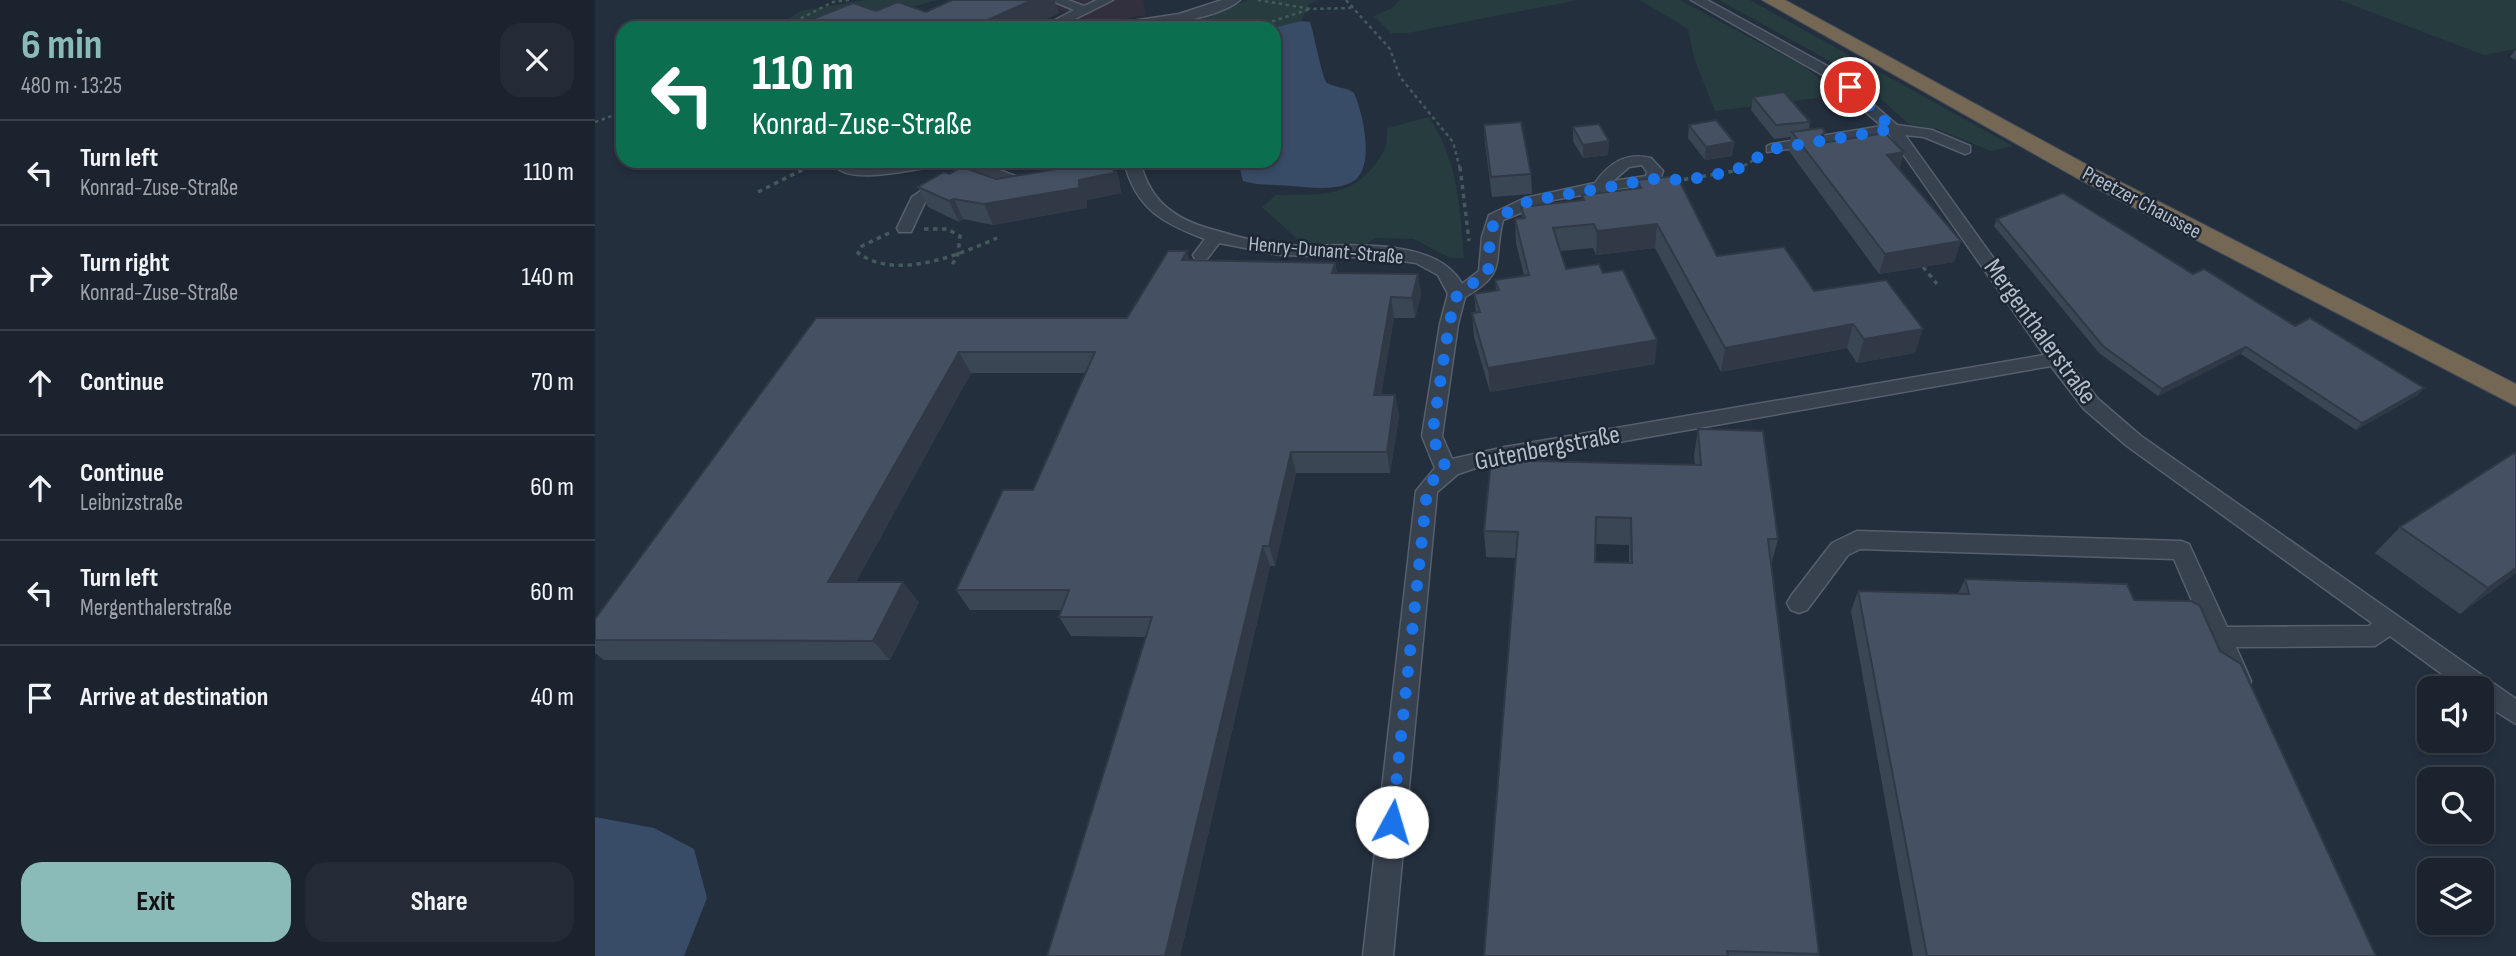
<!DOCTYPE html>
<meta charset="utf-8">
<style>
:root{--surface:#1b232e;--page:#242b36;--text:#f1f3f6;--muted:#a0a4aa;--line:#39404a;--accent:#8bbbb9}
body{margin:0;font-family:"Sofia Sans Condensed",sans-serif;background:var(--page);color:var(--text);height:100vh;display:flex;flex-direction:column;font-size:26px;white-space:nowrap}
*{box-sizing:border-box;margin:0}
p{font-size:23px;color:var(--muted)}
.icon{flex:none;width:38px;height:38px;fill:none;stroke:currentColor;stroke-width:2;stroke-linecap:round;stroke-linejoin:round}
.map{position:relative;flex:1;overflow:hidden}
.details{display:flex;flex-direction:column;background:var(--surface);width:595px}
.details>*{flex:none}
.top-card{position:absolute;left:21px;top:21px;width:665px;height:147px;border-radius:21px;box-shadow:0 4px 10px #0003,0 0 0 2px var(--line);background:#0b6e4f;color:#fff;overflow:hidden}
.fabs{position:absolute;left:1822px;top:676px;display:grid;gap:14px}
.fabs a{display:grid;place-items:center;width:77px;height:77px;border-radius:14px;background:var(--surface);box-shadow:0 4px 10px #0003,0 0 0 2px var(--line);font-size:35px}
.pin{position:absolute;display:grid;place-items:center;width:60px;height:60px;color:#fff;margin:-30px;border:4px solid #fff;border-radius:50%;box-shadow:0 2px 7px #0007}
.me{position:absolute;width:77px;margin:-38px;rotate:6deg;stroke-linejoin:round;filter:drop-shadow(0 0 5px #0008)}
.turn{display:flex;align-items:center;gap:24px;height:147px;padding:0 21px;font-size:32px}
.turn .icon{width:91px;height:91px;stroke-width:2.5}
.turn b{display:block;font-size:49px;line-height:60px}
.round{display:grid;place-items:center;flex:none;width:74px;height:74px;border-radius:21px;background:var(--page)}
.summary{display:flex;align-items:center;justify-content:space-between;height:119px;padding:0 21px}
h1{font-size:42px;font-weight:700;line-height:52px;color:var(--accent)}
.button{display:flex;gap:14px;margin-top:auto;padding:14px 21px}
.button a{flex:1;height:80px;border-radius:21px;background:var(--accent);color:#111;font-size:28px;font-weight:700;line-height:80px;text-align:center}
.button a+a{background:var(--page);color:var(--text)}
ul{padding:0;list-style:none}
li{display:flex;align-items:center;gap:21px;height:105px;padding:0 21px;border-top:2px solid var(--line)}
li div{flex:1}
li b{display:block;font-size:26px}
li em{font-style:normal}
main{display:flex;flex:1;min-height:0}
.map>svg:first-child{display:block}
.medical{fill:#32303f}
.green{fill:#263c3f}
.water{fill:#394c67}
.lines{fill:none;stroke-linecap:round;stroke-linejoin:round}
.minor-casing{stroke:#565f6c;stroke-width:3}
.highway-casing{stroke:#434c59;stroke-width:2}
.path-far1{stroke:#44595c;stroke-width:2.5;stroke-dasharray:3.5 3.5;stroke-linecap:butt}
.path{stroke:#44595c;stroke-width:3.5;stroke-dasharray:4.5 4.5;stroke-linecap:butt}
.minor{fill:#38414e;fill-rule:evenodd}
.highway{fill:#746855;fill-rule:evenodd}
.wall{fill:#3b4654;fill-rule:evenodd}
.shaded-wall{fill:#303945}
.building{fill:#455162;stroke:#303945;stroke-width:2;fill-rule:evenodd}
.route{stroke:#1a73e8;stroke-width:12;stroke-dasharray:0 21.6}
.labels{text-anchor:middle;stroke-width:5;stroke-linejoin:round;paint-order:stroke}
.far-street-label{font-size:21px;fill:#b4bcc9;stroke:#1d2633}
.street-label{font-size:26px;fill:#b4bcc9;stroke:#1d2633}
</style>
<main>
<section class="details">
<div class="summary"><div><h1>6 min</h1><p>480 m · 13:25</p></div><a class="round"><svg class="icon" aria-label="close" viewBox="0 0 24 24"><path d="M6 6l12 12M18 6L6 18"/></svg></a></div>
<ul>
<li><svg class="icon" aria-label="left" viewBox="0 0 24 24"><path d="M17 20v-9H6M10 6l-5 5 5 5"/></svg><div><b>Turn left</b><p>Konrad-Zuse-Straße</p></div><em>110 m</em></li>
<li><svg class="icon" aria-label="right" viewBox="0 0 24 24"><path d="M7 20v-9h11M14 6l5 5-5 5"/></svg><div><b>Turn right</b><p>Konrad-Zuse-Straße</p></div><em>140 m</em></li>
<li><svg class="icon" aria-label="ahead" viewBox="0 0 24 24"><path d="M12 20V5M6 11l6-6 6 6"/></svg><div><b>Continue</b></div><em>70 m</em></li>
<li><svg class="icon" aria-label="ahead" viewBox="0 0 24 24"><path d="M12 20V5M6 11l6-6 6 6"/></svg><div><b>Continue</b><p>Leibnizstraße</p></div><em>60 m</em></li>
<li><svg class="icon" aria-label="left" viewBox="0 0 24 24"><path d="M17 20v-9H6M10 6l-5 5 5 5"/></svg><div><b>Turn left</b><p>Mergenthalerstraße</p></div><em>60 m</em></li>
<li><svg class="icon" aria-label="arrive" viewBox="0 0 24 24"><path d="M6 21V4h12l-3 4 3 4H6"/></svg><div><b>Arrive at destination</b></div><em>40 m</em></li>
</ul>
<div class="button"><a>Exit</a><a>Share</a></div>
</section>
<div class="map">
<svg width="1921" height="956" viewBox="0 0 1921 956">
<rect width="100%" height="100%" fill="#242f3e"/>
<path class="medical" d="M439,0H548L551,15L481,28L470,12Z"/>
<path class="green" d="M271,0H343L237,28H181L205,11Z
M653,0H723L714,4L706,21L677,28H604L602,21Z
M805,0H983L813,33H796L779,16L797,8Z
M1045,0H1085L1208,66L1246,95L1120,111L1099,58L1093,29Z
M1124,0H1155L1418,146L1396,151L1342,129L1315,125L1268,83L1242,65Z
M1744,0H1921V49L1889,55Z
M834,117C864,163 864,205 869,258H855L819,239L780,238L764,249L710,246L667,207L681,195C721,194 756,199 781,163C792,146 792,148 792,128Z"/>
<path class="water" d="M706,21L715,22C719,33 727,79 732,83C741,88 751,87 759,93C768,113 782,172 755,183C738,191 714,187 696,186C680,184 663,186 648,181L645,169L650,161H679V133L688,126L679,91L677,28Z
M0,817L59,828L99,849L112,898L89,956H0Z"/>
<g class="lines">
<g class="minor-casing">
<path id="minor" d="M455,0H473L489,6L502,0H518L462,28H445L479,10Z
M627,0H645C619,22 545,28 511,28L517,24L584,14Z
M1096,0H1112L1236,68L1302,125L1337,130L1375,146V152L1370,154L1329,137L1310,135L1468,355L1503,399L1546,436L1921,699V724L1886,702V688H1866L1795,636L1780,646L1641,647L1656,681L1653,689L1644,692L1635,689L1579,559L1265,549L1253,555L1212,610L1204,613L1196,610L1192,603L1196,596L1237,543L1262,531L1586,541L1594,544L1632,627L1774,626L1777,623L1532,446L1489,409L1456,366L887,466L863,474L842,492L798,956H768L821,491L840,468L827,436L845,324L853,294L843,275L821,263L787,258L686,255L624,243L612,259H600L598,255L610,239C567,223 540,208 529,161H545C555,203 582,221 623,231C643,237 664,243 685,245C736,249 839,232 867,284L884,271L887,237L894,215L930,198L1000,183C1014,163 1031,152 1056,158L1068,171L1064,182L958,200L908,220C897,262 914,272 870,297L863,324L847,436L857,459L910,447L1449,355L1294,134L1172,152V146L1177,144L1287,126L1226,74ZM1047,165L1052,172L1051,176L1018,181L1034,167Z
M312,161H350L342,166C319,169 260,184 242,168L250,163L278,166Z
M357,161H379L443,184C432,194 368,171 357,161Z
M349,175L357,180L355,183L330,202L316,232H304L302,228L317,197Z"/>
</g>
<g class="highway-casing">
<path id="highway" d="M1167,0H1190L1496,167L1921,384V406L1480,177Z"/>
</g>
<path class="path-far1" d="M663,0L716,9L756,8
M751,0L795,49L805,77L858,142L865,169
M187,28L238,2L254,0
M657,28L715,9
M0,122L28,112
M210,169L225,161
M1143,169L1164,157"/>
<path class="path" d="M865,167L874,241
M1080,181L1139,171L1147,167
M163,192L213,167
M329,229H352L365,236L363,254L356,267
M294,233L267,246L263,253C302,281 363,255 402,238
M1328,267L1342,284"/>
<use href="#minor" class="minor"/>
<use href="#highway" class="highway"/>
</g>
<path class="wall" d="M357,0H459L464,13L431,28H213L210,22L281,11L331,12Z
M1921,49V60L1915,57Z
M1158,97L1215,122L1214,129L1230,131L1228,143L1309,152L1304,170L1366,241L1359,262L1284,274L1194,151L1196,137L1179,139L1156,110Z
M889,125L936,174L937,194L897,197L890,144Z
M1094,125L1139,142L1137,156L1110,160L1093,138Z
M978,127L1014,141L1013,155L988,158L978,141Z
M518,161L524,180L526,193L492,200V208L398,225L368,219L364,222L333,207L323,187L401,179Z
M1042,180L1122,256L1219,291L1320,353L1262,363L1252,348L1126,372L1060,248L1001,255L998,248L965,251L971,269L1008,273L1060,364L895,392L879,337L877,313H881L879,294L901,290L900,280L929,275L921,243L920,219L927,218L926,207L987,200V195L1042,188Z
M1402,219L1598,274L1700,326L1823,395L1761,430L1646,354L1563,396L1504,353L1399,226Z
M595,260L740,263L742,273L823,274L826,295L820,318H799L786,395H800L804,416L795,473H701L680,566H675L585,956H452L551,637L476,636L464,617L466,610H375L361,590L438,490L490,373H376L261,582L324,602L295,660H9L0,653V640L221,318H532Z
M1103,429L1183,539L1176,565L1224,954V956H889L921,558L891,557L889,531L1100,465L1099,456ZM1001,544L1034,545V563L1000,562Z
M1805,527L1921,573L1865,614L1780,553Z
M1370,579L1539,600L1625,651L1781,956H1318L1256,611L1263,591L1363,594Z"/>
<path class="shaded-wall" d="M437,0H459L464,13L431,28H375Z
M1230,131L1226,151L1221,144Z
M1014,141L1013,155L988,158V145Z
M1139,142L1137,156L1110,160L1111,147Z
M1309,152L1303,172L1292,155Z
M518,161L524,180L526,193L492,200V208L398,225L389,204L484,180Z
M359,199L368,219L364,222L354,201Z
M1062,224L1060,248L1001,255L1002,231Z
M1366,241L1359,262L1284,274L1290,254Z
M592,251L598,272L587,260Z
M740,263L744,284L737,273Z
M823,274L826,295L820,318L817,298Z
M796,297L799,318L783,416L779,395Z
M1258,324L1252,348L1126,372L1130,348Z
M1328,329L1320,353L1262,363L1269,339Z
M1062,340L1060,364L895,392L893,368Z
M1651,347L1646,354L1563,396L1567,389Z
M364,352L376,373L250,602L233,582Z
M1829,388L1823,395L1761,430L1767,423Z
M800,395L804,416L795,473L792,452Z
M696,452L701,473L680,566L674,546Z
M668,546L675,566L585,956H570Z
M1921,568V573L1865,614L1893,588Z
M308,582L324,602L295,660L278,641Z"/>
<path class="building" d="M357,0H437L375,28H225L210,22L258,3L281,11L303,2L331,12Z
M1189,92L1215,122L1181,125L1158,97Z
M1121,120L1139,142L1111,147L1094,125Z
M926,122L936,174L896,177L889,125Z
M1004,124L1014,141L988,145L978,127Z
M1227,128L1230,131L1221,144L1290,133L1309,152L1292,155L1366,241L1290,254L1197,132Z
M509,161H517L519,173L484,180V188L389,204L359,199L354,201L323,187L349,172L354,174L367,167L401,179Z
M1082,176L1122,256L1189,247L1219,291L1291,280L1328,329L1269,339L1258,324L1130,348L1062,224L1002,231L999,224L958,228L971,269L1004,264L1008,273L1028,270L1062,340L893,368L877,313L885,312L879,294L904,290L900,280L934,275L920,219L930,218L926,207L989,200L987,195L1046,188L1042,180Z
M1468,193L1598,274L1609,269L1700,326L1715,318L1829,388L1767,423L1651,347L1567,389L1508,346L1402,219Z
M573,251H592L587,260L740,263L737,273L823,274L817,298L796,297L779,395H800L792,452H696L674,546H668L570,956H452L557,617H464L474,590H361L408,490H438L500,352H364L233,582H308L278,641L0,640V619L221,318H532Z
M1103,429L1168,431L1183,539H1173L1224,954L1132,951L1133,956H889L923,532L889,531L896,460L1106,465ZM1001,517L1036,518L1037,563L1000,562Z
M1919,453L1921,454V568L1893,588L1805,527Z
M1370,579L1532,584L1539,600L1596,601L1605,606L1625,651L1646,664L1781,956H1332L1263,591L1374,594Z"/>
<g class="lines">
<path class="route" d="M797,822L832,491L840,477L851,468L837,436L854,324L862,295L893,272L895,236L900,219L934,201L1058,179L1091,180L1139,171L1177,149L1298,129L1255,87"/>
</g>
<g class="labels">
<g class="far-street-label">
<text transform="translate(1547 202) rotate(28)" y="7">Preetzer Chaussee</text>
<text transform="translate(731 250) rotate(5)" y="7">Henry-Dunant-Straße</text>
</g>
<g class="street-label">
<text transform="translate(1446 331) rotate(54)" y="9">Mergenthalerstraße</text>
<text transform="translate(952 447) rotate(-11)" y="9">Gutenbergstraße</text>
</g>
</g>
</svg>
<div class="fabs">
<a><svg class="icon" aria-label="sound" viewBox="0 0 24 24"><path d="M4 9h4l5-4v14l-5-4H4zM17 9q2 3 0 6"/></svg></a>
<a><svg class="icon" aria-label="search" viewBox="0 0 24 24"><circle cx="10" cy="10" r="6"/><path d="M15 15l6 6"/></svg></a>
<a><svg class="icon" aria-label="layers" viewBox="0 0 24 24"><path d="M12 4l9 5-9 5-9-5zM3 14l9 5 9-5"/></svg></a>
</div>
<div class="pin" style="left:1255px;top:87px;background:#d93025"><svg class="icon" aria-label="arrive" viewBox="0 0 24 24"><path d="M6 21V4h12l-3 4 3 4H6"/></svg></div>
<svg class="me" style="left:797px;top:822px" viewBox="-20 -20 40 40"><circle r="19" fill="#fff"/><path d="M0-13L10 11 0 6-10 11z" fill="#1a73e8"/></svg>
<div class="top-card">
<div class="turn"><svg class="icon" aria-label="left" viewBox="0 0 24 24"><path d="M17 20v-9H6M10 6l-5 5 5 5"/></svg><div><b>110 m</b>Konrad-Zuse-Straße</div></div>
</div>
</div>
</main>
